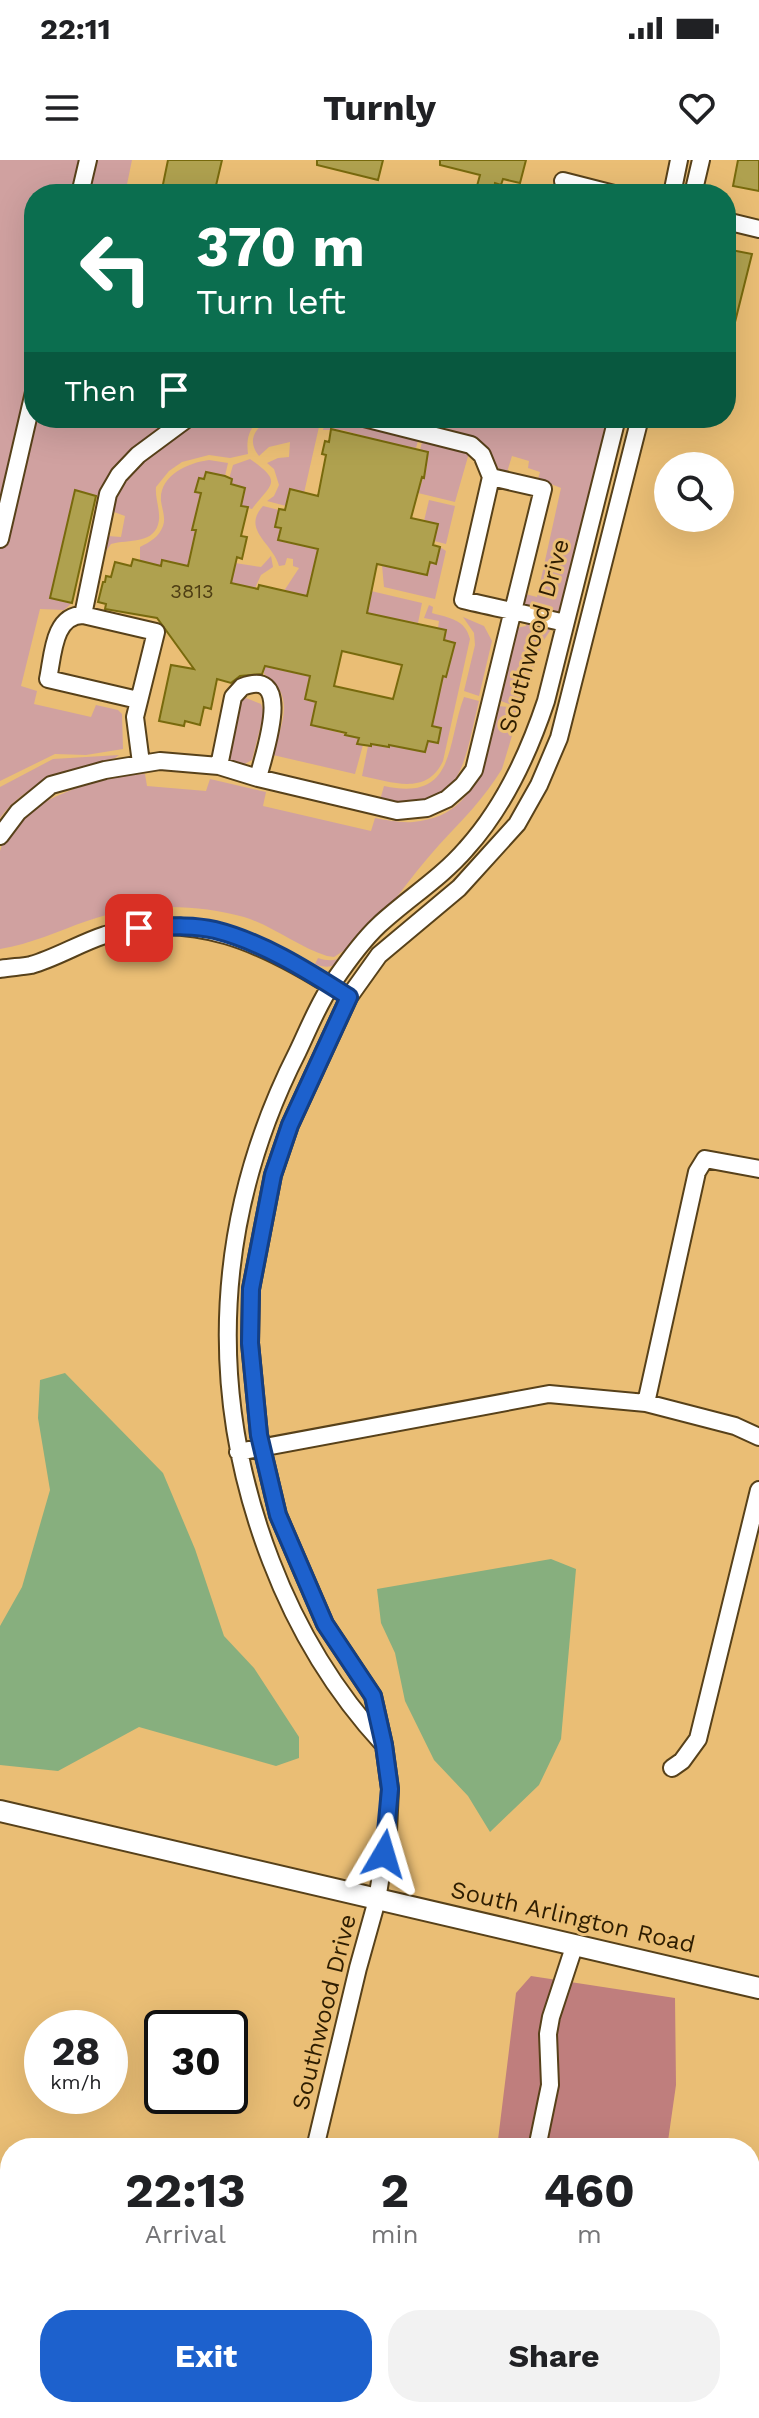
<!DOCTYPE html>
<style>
:root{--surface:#fff;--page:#f2f2f2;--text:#202124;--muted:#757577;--accent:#1d61cd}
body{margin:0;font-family:"Work Sans",sans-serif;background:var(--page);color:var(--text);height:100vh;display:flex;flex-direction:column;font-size:30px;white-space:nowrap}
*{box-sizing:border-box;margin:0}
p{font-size:26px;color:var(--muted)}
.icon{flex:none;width:44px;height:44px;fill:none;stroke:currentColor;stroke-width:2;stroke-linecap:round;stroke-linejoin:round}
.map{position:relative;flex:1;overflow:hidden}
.sheet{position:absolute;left:0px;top:1978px;width:760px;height:280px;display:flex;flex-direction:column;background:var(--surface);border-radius:32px 32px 0 0;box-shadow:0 8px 32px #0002}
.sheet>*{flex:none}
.top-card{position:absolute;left:24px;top:24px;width:712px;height:244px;border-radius:32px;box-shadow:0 8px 32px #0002;background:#0b6e4f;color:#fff;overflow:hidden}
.buttons{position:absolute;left:654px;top:292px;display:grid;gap:16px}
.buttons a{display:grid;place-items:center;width:80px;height:80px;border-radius:50%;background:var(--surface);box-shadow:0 8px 32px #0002;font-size:40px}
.speed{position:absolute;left:24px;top:1850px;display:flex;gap:16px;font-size:40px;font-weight:700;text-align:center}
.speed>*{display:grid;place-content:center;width:104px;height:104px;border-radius:50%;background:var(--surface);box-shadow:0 8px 32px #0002;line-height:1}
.speed small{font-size:20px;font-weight:400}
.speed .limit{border:4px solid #111;border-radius:12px;background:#fff;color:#111}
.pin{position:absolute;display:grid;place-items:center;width:68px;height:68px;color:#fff;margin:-34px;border-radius:16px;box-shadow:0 4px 12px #0006}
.me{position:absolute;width:88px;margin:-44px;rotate:7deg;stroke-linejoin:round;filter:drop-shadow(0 0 6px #0008)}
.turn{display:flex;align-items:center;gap:28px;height:168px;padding:0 40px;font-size:36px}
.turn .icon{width:104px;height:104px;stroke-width:2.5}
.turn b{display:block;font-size:56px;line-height:68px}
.then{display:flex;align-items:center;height:76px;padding:0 40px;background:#0003;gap:16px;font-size:30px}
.eta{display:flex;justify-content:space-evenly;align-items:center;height:136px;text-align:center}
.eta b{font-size:48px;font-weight:700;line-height:56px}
.cta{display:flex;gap:16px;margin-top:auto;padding:16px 40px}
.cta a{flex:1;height:92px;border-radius:32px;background:var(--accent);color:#fff;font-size:32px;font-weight:700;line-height:92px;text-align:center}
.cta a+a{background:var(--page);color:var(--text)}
.status{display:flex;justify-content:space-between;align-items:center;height:56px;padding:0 40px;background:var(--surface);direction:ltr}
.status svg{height:22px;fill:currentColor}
header{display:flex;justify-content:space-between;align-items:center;height:104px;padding:0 40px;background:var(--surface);font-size:36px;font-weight:700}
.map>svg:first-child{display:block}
.green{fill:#d0a1a0}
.forest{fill:#bf7e7d}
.water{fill:#87af7e}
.building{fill:#afa14f;stroke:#786a0d;stroke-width:2;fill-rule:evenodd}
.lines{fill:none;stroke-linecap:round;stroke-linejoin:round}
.minor-casing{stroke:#57411a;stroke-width:20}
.major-casing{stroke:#57411a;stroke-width:24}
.minor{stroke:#fff;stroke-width:16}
.major{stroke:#fff;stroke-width:20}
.route-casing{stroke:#133f85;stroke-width:20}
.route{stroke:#1d61cd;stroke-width:14}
.labels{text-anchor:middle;stroke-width:6;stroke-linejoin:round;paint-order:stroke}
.number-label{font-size:20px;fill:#4e3e14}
.street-label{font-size:24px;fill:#2e1d00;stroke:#eabe75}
</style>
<div class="status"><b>22:11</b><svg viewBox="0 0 49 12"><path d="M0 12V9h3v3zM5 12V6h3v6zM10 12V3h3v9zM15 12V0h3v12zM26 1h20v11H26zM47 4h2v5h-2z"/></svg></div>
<header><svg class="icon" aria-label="menu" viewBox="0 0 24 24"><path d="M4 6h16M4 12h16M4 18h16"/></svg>Turnly<svg class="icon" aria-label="heart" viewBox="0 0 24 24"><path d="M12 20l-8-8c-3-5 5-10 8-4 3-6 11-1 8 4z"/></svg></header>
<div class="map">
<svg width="759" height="2258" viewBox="0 0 759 2258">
<rect width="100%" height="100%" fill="#eabe75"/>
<path class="green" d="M0,0H132L125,34H34V258H175L126,299L97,336L76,331L72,443L64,450L40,449L21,526L37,531L34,544L91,557L96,545L118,550L122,554L123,589L86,595L55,594L0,621Z
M209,258H262C249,268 246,278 248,294L230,298L209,295L182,302L169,311L156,327C155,338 160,349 159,360C156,385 128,379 111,384L104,394L108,376L121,377L125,356L114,352L116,338H113C138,304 170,274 209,258Z
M276,258H321L304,333L290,330L286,346L267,341L274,336L279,325L274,309L267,303L278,298L289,297L290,282L269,287L259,296C245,279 257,264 276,258Z
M326,258H337L419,277L416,288L388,283L361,323L371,278L342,270H323Z
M378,258H599L616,262L561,454L544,480L530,516L502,609C483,640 463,659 439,685C409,718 383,757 355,792C342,803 332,811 315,804L318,798C333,803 343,800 351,786L334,797L327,796C298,787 273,766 244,757C193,743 137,743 87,761C58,771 31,784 0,789C0,764 0,740 0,715C0,708 0,697 0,691C17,639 98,617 145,614L147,626L206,631L210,619L266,632L263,646L371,671L375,658C387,660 401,663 413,662C479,656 485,598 497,546L509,547V544L498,540L516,468L526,466L531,449L522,441L525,434L537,437L561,328L538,319L540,312L528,308L529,301L512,296L507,312L498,308L491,297Z
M423,278L453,285L469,293L455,342L418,333L427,306L425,305L427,292L420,290Z
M250,299C284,323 271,323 252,349L241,346L245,328L231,324L232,319H229L233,305Z
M209,300L228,303L225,316L206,312L204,319H199L196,331L201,333L193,369L196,370L190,412L140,401V387C150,382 159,377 163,366C166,358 162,349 161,341C159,316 187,303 209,300Z
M429,340L455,346L446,384L434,381L438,364L424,361Z
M263,346L279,350L275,367L318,385L306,440L282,434L299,408L293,406V399L287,398L285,405L279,406C273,383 241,370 263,346Z
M440,387L446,391L435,439L384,427L382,405L426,415L430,402L436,403Z
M271,396L273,407L261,415L255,428L231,423L235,403L261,407Z
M371,431L422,443L418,463L362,452Z
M429,445L433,447L432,453C449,458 465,459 470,479L443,601C427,636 392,622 362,616L368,586L371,584L388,587L390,583L425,592L428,581L438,583L441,568L432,566L443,516H446L455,483L443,480L446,470L438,468L439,461L424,458Z
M463,457L484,466L492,481L479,536L464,531L475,485L474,473Z
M315,495L305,539L316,542L311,565L359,578L358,583L363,585L355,614L273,595C281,564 297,536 264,514V510L254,507L263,506L297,513Z
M464,537L479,541C463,606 463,654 380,640L384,626C456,642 446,585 464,537Z
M246,538L261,544L264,553L252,600L241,606L227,600L237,543Z
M119,595L115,598C72,610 28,620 0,658V627L53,599Z"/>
<path class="forest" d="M531,1816L675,1838L676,1925L667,1988H497L516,1833Z
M750,2018L759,2021V2183L750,2178Z
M239,2248H332L327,2258H235Z
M385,2248H727L725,2258H380Z"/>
<path class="water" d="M65,1213L163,1313L195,1389L224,1476L254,1508L299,1577V1598L276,1606L139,1567L58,1611L0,1605V1466L22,1427L50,1330L38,1258L40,1220Z
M551,1399L576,1409L561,1579L539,1625L490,1672L468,1636L434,1600L405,1541L395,1493L381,1463L377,1429Z"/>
<path class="building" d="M168,0H222L214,34H161Z
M317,0H383L378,20L317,5Z
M440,0H526L520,23L503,19L501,25L495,23L494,30L477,26L480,15L440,5Z
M738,0H759V31L733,26Z
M726,89L752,94L732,174L726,173Z
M331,269L428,292L424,318L422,317L411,358L438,364L433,385L440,387L436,404L430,402L427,415L377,404L367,453L446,470L444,480L455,483L446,517L443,516L432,566L441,568L438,583L428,581L425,592L389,585V587L371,584V586L357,584L359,578L345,575L346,573L311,565L316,542L305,539L310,516L265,506L262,514L240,516L231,523L217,519L211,549L204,547L200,565L185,561L184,566L159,561L171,505L194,509L157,458L105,449L106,444L98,442L103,422H105L106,416L111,417L115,402L131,406L133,399L161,406L162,400L188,406L196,370H192L201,333L195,332L199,318L204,319L206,312L225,316L232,319L231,324L245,328L241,346L248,347L241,376L247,377L242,399L237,397L231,423L258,429L259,425L307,436L318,389L278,380L281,368L275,367L279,349L285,350L290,329L318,336L326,295L322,294L325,281L329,282ZM342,491L402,505L393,539L334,526Z
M75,330L96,336L72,443L50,438Z"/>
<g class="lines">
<g class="minor-casing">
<path id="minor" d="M563,21L614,34
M80,34L88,0
M672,34L679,0
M693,34L701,0
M726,61L759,69
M364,258L471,285L482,295L491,317
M617,258L546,541C528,595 504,647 466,689C441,718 407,739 379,765C362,781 347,802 334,821C319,842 309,868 298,891C215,1054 205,1230 271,1401C297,1469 334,1531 384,1585L373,1536L325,1464L278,1355L259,1275L250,1183L251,1129L273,1015L290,965L349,837L379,795L459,728L517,664L539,625L559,578L640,258
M0,379L34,232
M83,455C53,455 53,496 48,519L138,540
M141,603L135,557L156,472L83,455L108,334L119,315L138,295L188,258
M219,606L233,537L242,527C296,506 263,596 258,618
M0,676L18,652L51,625L105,610L160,601L219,606L258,618L397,651L427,648L447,639L463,625L474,610L511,458L513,451L543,329L491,317L463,440C497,448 531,455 565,463
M0,809C10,807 21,807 31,805C56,798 80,783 105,775C193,749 265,784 337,830
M646,1243L697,1012L705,999L759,1009
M238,1292L549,1234L646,1243L735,1266L759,1277
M672,1608L682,1601L698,1579L759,1330
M315,1988L358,1808L377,1740L388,1671L390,1629L384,1585
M537,1988L550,1925L548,1874L551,1857L575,1784
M216,2258L219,2248
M465,2258L472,2248"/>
</g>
<g class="major-casing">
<path id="major" d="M0,1651L759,1828"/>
</g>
<use href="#minor" class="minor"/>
<use href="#major" class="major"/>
</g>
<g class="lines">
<g class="route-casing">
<path id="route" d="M139,768C164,767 190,764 215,770C263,782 308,811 349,837L290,965L273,1015L251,1129L250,1183L259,1275L278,1355L325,1464L373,1536L384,1585L390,1629L384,1694"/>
</g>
<use href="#route" class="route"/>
</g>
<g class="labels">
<g class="number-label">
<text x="192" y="438">3813</text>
</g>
<g class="street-label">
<text transform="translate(534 476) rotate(-74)" y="8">Southwood Drive</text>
<text transform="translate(573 1757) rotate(13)" y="8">South Arlington Road</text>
<text transform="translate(324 1852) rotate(-76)" y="8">Southwood Drive</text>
</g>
</g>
</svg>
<div class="buttons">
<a><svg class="icon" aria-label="search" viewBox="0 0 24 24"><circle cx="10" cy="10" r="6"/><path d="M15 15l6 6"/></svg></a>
</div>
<div class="speed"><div>28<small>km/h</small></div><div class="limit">30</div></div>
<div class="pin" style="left:139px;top:768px;background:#d93025"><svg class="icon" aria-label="arrive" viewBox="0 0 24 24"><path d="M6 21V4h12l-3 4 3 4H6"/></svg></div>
<svg class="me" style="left:384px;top:1694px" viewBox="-20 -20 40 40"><path d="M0-17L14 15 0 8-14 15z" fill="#1d61cd" stroke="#fff" stroke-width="4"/></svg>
<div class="top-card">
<div class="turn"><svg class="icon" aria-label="left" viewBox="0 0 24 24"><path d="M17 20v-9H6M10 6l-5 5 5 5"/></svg><div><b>370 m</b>Turn left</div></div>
<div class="then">Then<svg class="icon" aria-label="arrive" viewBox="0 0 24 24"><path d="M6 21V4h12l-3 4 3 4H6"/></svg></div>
</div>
<section class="sheet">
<div class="eta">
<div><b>22:13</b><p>Arrival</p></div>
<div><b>2</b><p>min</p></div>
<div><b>460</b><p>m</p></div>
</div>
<div class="cta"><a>Exit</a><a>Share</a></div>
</section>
</div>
